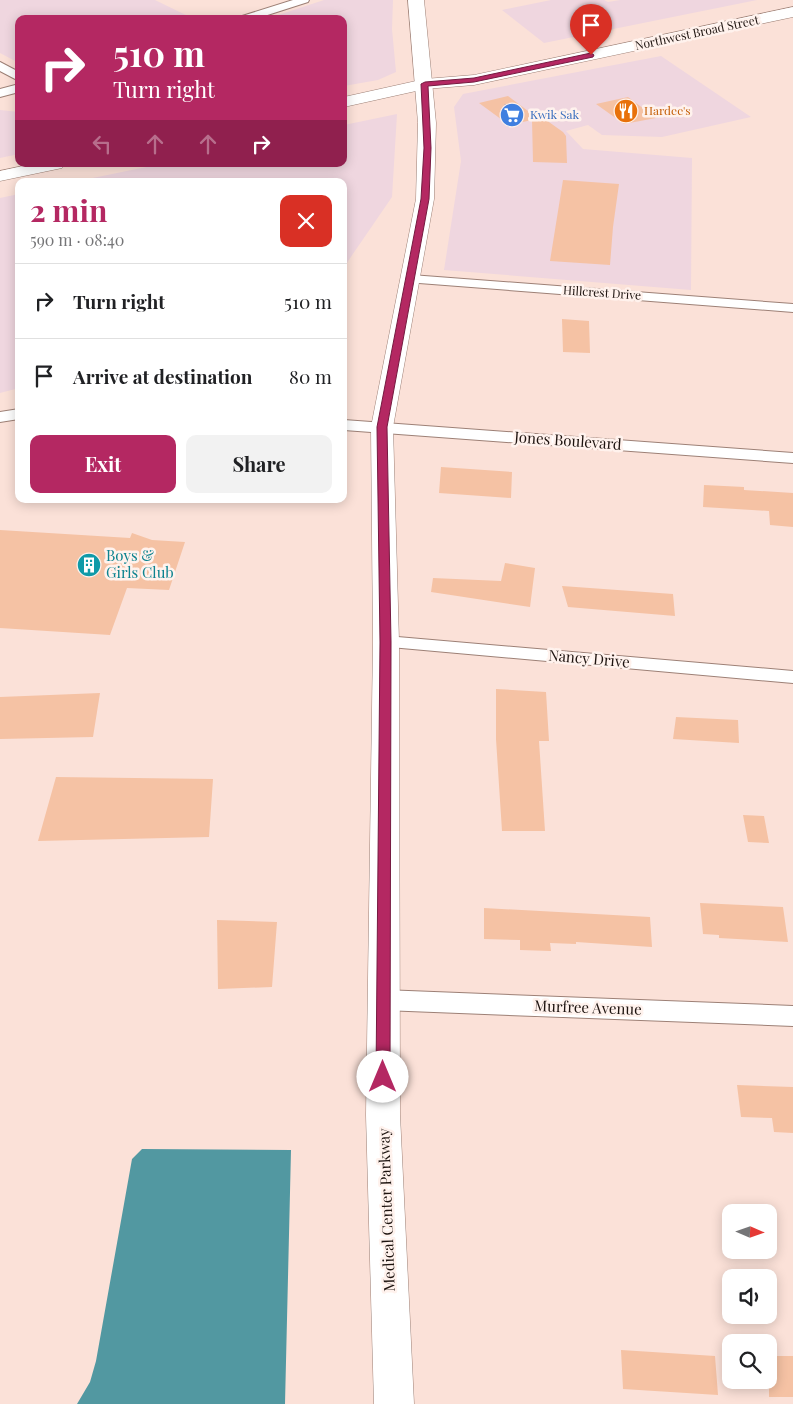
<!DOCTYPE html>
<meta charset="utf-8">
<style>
:root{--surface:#fff;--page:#f2f2f2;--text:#202124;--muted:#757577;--line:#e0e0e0;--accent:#b42862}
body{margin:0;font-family:"Playfair Display",serif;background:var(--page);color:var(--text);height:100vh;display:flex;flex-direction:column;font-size:19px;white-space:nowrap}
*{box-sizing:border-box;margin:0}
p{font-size:16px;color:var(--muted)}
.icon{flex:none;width:28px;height:28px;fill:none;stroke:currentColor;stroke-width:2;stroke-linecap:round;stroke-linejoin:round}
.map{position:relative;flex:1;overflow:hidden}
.side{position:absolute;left:15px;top:178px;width:332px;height:325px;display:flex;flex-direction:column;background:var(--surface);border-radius:10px;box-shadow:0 2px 12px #0003}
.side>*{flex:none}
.banner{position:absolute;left:15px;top:15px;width:332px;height:152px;border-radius:10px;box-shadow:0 2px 12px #0003;background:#b42862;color:#fff;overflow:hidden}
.needle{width:32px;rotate:92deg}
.controls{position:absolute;left:722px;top:1204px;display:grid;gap:10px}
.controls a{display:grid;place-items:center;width:55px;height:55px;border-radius:10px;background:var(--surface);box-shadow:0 2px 12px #0003;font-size:25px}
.pin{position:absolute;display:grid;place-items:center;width:42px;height:42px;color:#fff;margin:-51px -21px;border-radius:50% 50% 50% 0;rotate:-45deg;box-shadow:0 0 5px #0007}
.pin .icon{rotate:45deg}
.me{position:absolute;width:55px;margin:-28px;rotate:0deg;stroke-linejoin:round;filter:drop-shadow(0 0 4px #0008)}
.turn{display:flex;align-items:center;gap:18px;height:105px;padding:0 15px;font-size:22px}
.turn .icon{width:65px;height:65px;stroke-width:2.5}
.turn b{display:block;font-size:35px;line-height:42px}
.lanes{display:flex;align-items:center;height:48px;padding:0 15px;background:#0003;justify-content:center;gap:25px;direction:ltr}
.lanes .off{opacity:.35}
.round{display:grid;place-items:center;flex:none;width:52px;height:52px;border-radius:10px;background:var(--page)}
.headline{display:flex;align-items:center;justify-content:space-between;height:85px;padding:0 15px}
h1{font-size:30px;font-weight:700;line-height:38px;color:var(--accent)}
.cta{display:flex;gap:10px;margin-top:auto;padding:10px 15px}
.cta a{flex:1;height:58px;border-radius:10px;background:var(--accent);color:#fff;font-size:20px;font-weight:700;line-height:58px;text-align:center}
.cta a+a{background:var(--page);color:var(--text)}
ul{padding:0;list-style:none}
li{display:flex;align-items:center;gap:15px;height:75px;padding:0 15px;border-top:1px solid var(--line)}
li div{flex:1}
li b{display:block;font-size:19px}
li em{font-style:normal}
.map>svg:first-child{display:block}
.commercial{fill:#efd6df}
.water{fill:#5298a1}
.building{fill:#f5c2a4}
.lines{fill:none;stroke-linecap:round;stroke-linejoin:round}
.minor-casing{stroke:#9d8076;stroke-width:2}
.secondary-casing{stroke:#9d8076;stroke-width:1}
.primary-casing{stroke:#9d8076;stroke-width:1}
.minor{fill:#fff;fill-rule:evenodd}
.secondary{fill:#fff;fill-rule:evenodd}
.primary{fill:#fff;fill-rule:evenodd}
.route{fill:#b42862;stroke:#751a40}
.labels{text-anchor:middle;stroke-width:5;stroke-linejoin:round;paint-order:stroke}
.far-street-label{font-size:12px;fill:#1d130f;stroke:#fff2ed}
.far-food-label{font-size:12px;fill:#c56008;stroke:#fff2ed;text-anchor:start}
.far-shop-label{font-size:12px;fill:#366cbe;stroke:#fff2ed;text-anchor:start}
.street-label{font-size:15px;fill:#1d130f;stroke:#fff2ed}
.culture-label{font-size:15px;fill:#0d838f;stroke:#fff2ed;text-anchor:start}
</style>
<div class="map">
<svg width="793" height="1404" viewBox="0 0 793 1404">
<rect width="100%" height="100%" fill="#fbe1d8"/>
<path class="commercial" d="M0,0H155L194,19H19V63L0,53Z
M324,0H393L392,29L396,72L378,80L344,86V19H266Z
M551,0H604L608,2L620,0H757L544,43L502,10Z
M661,56L751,117L662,137L602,135L588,125L566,131L583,149L692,158L691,290L444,270L461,161L454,107L463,94Z
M0,110L19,112V154L0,158Z
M397,114L392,197L344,267V181H78L161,164H344V125Z
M19,194V388L0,393V198Z"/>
<path class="water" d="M142,1149L291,1150L285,1404H77L90,1382L96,1361L132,1159Z"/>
<path class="building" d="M508,96L532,114V110L563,132L566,136L567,163L533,162L532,120L509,125L479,103Z
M628,97L656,118L624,124L596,104Z
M563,180L619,184L613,227L610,265L550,261Z
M562,319L589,321L590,353L563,352Z
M441,467L512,472L511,498L439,493Z
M704,485L744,487V490L793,493V527L770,525L769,511L703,507Z
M0,530L130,538L132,533L152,540L185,542L169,590L127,588L110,635L0,628Z
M505,563L535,568L530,607L431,592L433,578L501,581Z
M562,586L673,594L675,616L568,607Z
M496,689L546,692L549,741H539L545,831H502L496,739Z
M100,693L93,737L0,739V697Z
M676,717L738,720L739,743L673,739Z
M56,777L213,779L209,837L38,841Z
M743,815L764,816L769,843L748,842Z
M700,903L783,907L788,942L719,938V935L703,934Z
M484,908L650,917L652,947L576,942V944L550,943L551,951L520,950V940L484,939Z
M217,920L277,922L272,987L218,989Z
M737,1085L793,1087V1133L774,1132L772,1118L741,1117Z
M621,1350L715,1356L718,1395L623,1389Z
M769,1356H793V1397H769Z"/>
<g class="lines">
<g class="minor-casing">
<path id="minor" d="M293,0H309L308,2L255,19H238L239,17Z
M0,62L19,72V81L0,71Z
M19,84V92L0,97V89Z
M411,275L793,304V312L406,282L404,279L406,276Z
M19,409V419L0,422V412Z
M344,420L793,453V463L344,430Z
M386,636L793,671V683L379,646L376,642L379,638Z
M383,990L793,1006V1026L383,1010L375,1007L371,1000L375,993Z"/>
</g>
<g class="secondary-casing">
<path id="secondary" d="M408,0H424L436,123L434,199L393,427L399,642L400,1115L414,1404H374L366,1115L373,642L371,427L416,199L418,123Z"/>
</g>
<g class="primary-casing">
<path id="primary" d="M793,7V17L474,85L425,89L344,107V97L425,79L474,75Z
M32,164H65L62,168L0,181V171Z"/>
</g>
<use href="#minor" class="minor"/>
<use href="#secondary" class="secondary"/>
<use href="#primary" class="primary"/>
</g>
<path class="route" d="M591,53L594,55L593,57L474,82L428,86L431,148L429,199L387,427L391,642L390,1077L388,1081L383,1082L378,1081L376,1077L380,642L377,427L421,199L424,148L421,84L425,82L474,78Z"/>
<defs>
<g id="restaurant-disc" transform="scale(1.25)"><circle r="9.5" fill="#e8710a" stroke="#fff2ed"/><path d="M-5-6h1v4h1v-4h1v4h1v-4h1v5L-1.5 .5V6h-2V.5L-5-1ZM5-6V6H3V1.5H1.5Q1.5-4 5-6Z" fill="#fff"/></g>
<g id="supermarket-disc" transform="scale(1.25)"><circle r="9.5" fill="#3f7fe0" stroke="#fff2ed"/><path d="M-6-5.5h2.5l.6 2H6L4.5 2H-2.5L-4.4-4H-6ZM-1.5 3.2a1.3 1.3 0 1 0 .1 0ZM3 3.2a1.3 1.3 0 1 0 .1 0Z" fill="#fff"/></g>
<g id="building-disc" transform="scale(1.25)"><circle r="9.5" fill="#0f9aa8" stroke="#fff2ed"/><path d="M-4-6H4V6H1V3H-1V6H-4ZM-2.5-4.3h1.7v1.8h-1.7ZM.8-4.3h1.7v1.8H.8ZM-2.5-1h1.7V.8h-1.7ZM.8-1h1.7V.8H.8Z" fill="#fff"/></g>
</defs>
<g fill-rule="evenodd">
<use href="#restaurant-disc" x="626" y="111"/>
<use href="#supermarket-disc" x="512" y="115"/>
<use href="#building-disc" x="89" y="565"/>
</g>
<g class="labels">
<g class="far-street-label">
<text transform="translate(697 33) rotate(-12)" y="4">Northwest Broad Street</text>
<text transform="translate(602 293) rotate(4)" y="4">Hillcrest Drive</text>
</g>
<g class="far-food-label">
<text x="644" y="115">Hardee's</text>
</g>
<g class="far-shop-label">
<text x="530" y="119">Kwik Sak</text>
</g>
<g class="street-label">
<text transform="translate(568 441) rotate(4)" y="5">Jones Boulevard</text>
<text transform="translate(589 659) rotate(5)" y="5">Nancy Drive</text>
<text transform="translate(588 1008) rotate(2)" y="5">Murfree Avenue</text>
<text transform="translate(387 1210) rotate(-92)" y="5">Medical Center Parkway</text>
</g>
<g class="culture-label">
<text x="106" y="561">Boys &amp;<tspan x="106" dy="17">Girls Club</tspan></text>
</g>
</g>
</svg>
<div class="controls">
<a><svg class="needle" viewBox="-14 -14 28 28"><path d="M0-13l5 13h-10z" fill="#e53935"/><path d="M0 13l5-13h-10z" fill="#757577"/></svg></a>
<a><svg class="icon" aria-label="sound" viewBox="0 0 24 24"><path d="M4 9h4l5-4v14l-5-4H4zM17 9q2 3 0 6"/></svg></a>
<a><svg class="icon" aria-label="search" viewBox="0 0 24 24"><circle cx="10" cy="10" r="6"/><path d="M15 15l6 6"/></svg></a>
</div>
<div class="pin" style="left:591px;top:55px;background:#d93025"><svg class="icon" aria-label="arrive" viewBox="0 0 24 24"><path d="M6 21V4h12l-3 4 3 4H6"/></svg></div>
<svg class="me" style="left:383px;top:1077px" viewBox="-20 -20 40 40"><circle r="19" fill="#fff"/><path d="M0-13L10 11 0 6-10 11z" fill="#b42862"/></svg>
<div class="banner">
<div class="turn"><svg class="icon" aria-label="right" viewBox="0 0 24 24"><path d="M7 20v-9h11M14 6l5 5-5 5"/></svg><div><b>510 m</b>Turn right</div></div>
<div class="lanes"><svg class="icon off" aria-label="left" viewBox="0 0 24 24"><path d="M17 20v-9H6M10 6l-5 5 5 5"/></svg><svg class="icon off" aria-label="ahead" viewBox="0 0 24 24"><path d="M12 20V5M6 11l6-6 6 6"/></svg><svg class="icon off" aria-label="ahead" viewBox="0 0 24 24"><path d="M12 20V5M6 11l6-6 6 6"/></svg><svg class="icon" aria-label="right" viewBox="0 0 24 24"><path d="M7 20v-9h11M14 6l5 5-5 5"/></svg></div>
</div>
<section class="side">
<div class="headline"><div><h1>2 min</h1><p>590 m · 08:40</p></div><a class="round" style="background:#d93025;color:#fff"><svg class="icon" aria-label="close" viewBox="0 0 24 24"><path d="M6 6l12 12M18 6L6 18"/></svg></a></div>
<ul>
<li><svg class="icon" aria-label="right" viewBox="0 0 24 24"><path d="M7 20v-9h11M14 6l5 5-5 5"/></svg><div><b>Turn right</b></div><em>510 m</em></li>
<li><svg class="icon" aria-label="arrive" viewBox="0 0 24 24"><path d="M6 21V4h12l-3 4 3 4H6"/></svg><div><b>Arrive at destination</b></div><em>80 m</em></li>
</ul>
<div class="cta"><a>Exit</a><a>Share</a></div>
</section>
</div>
